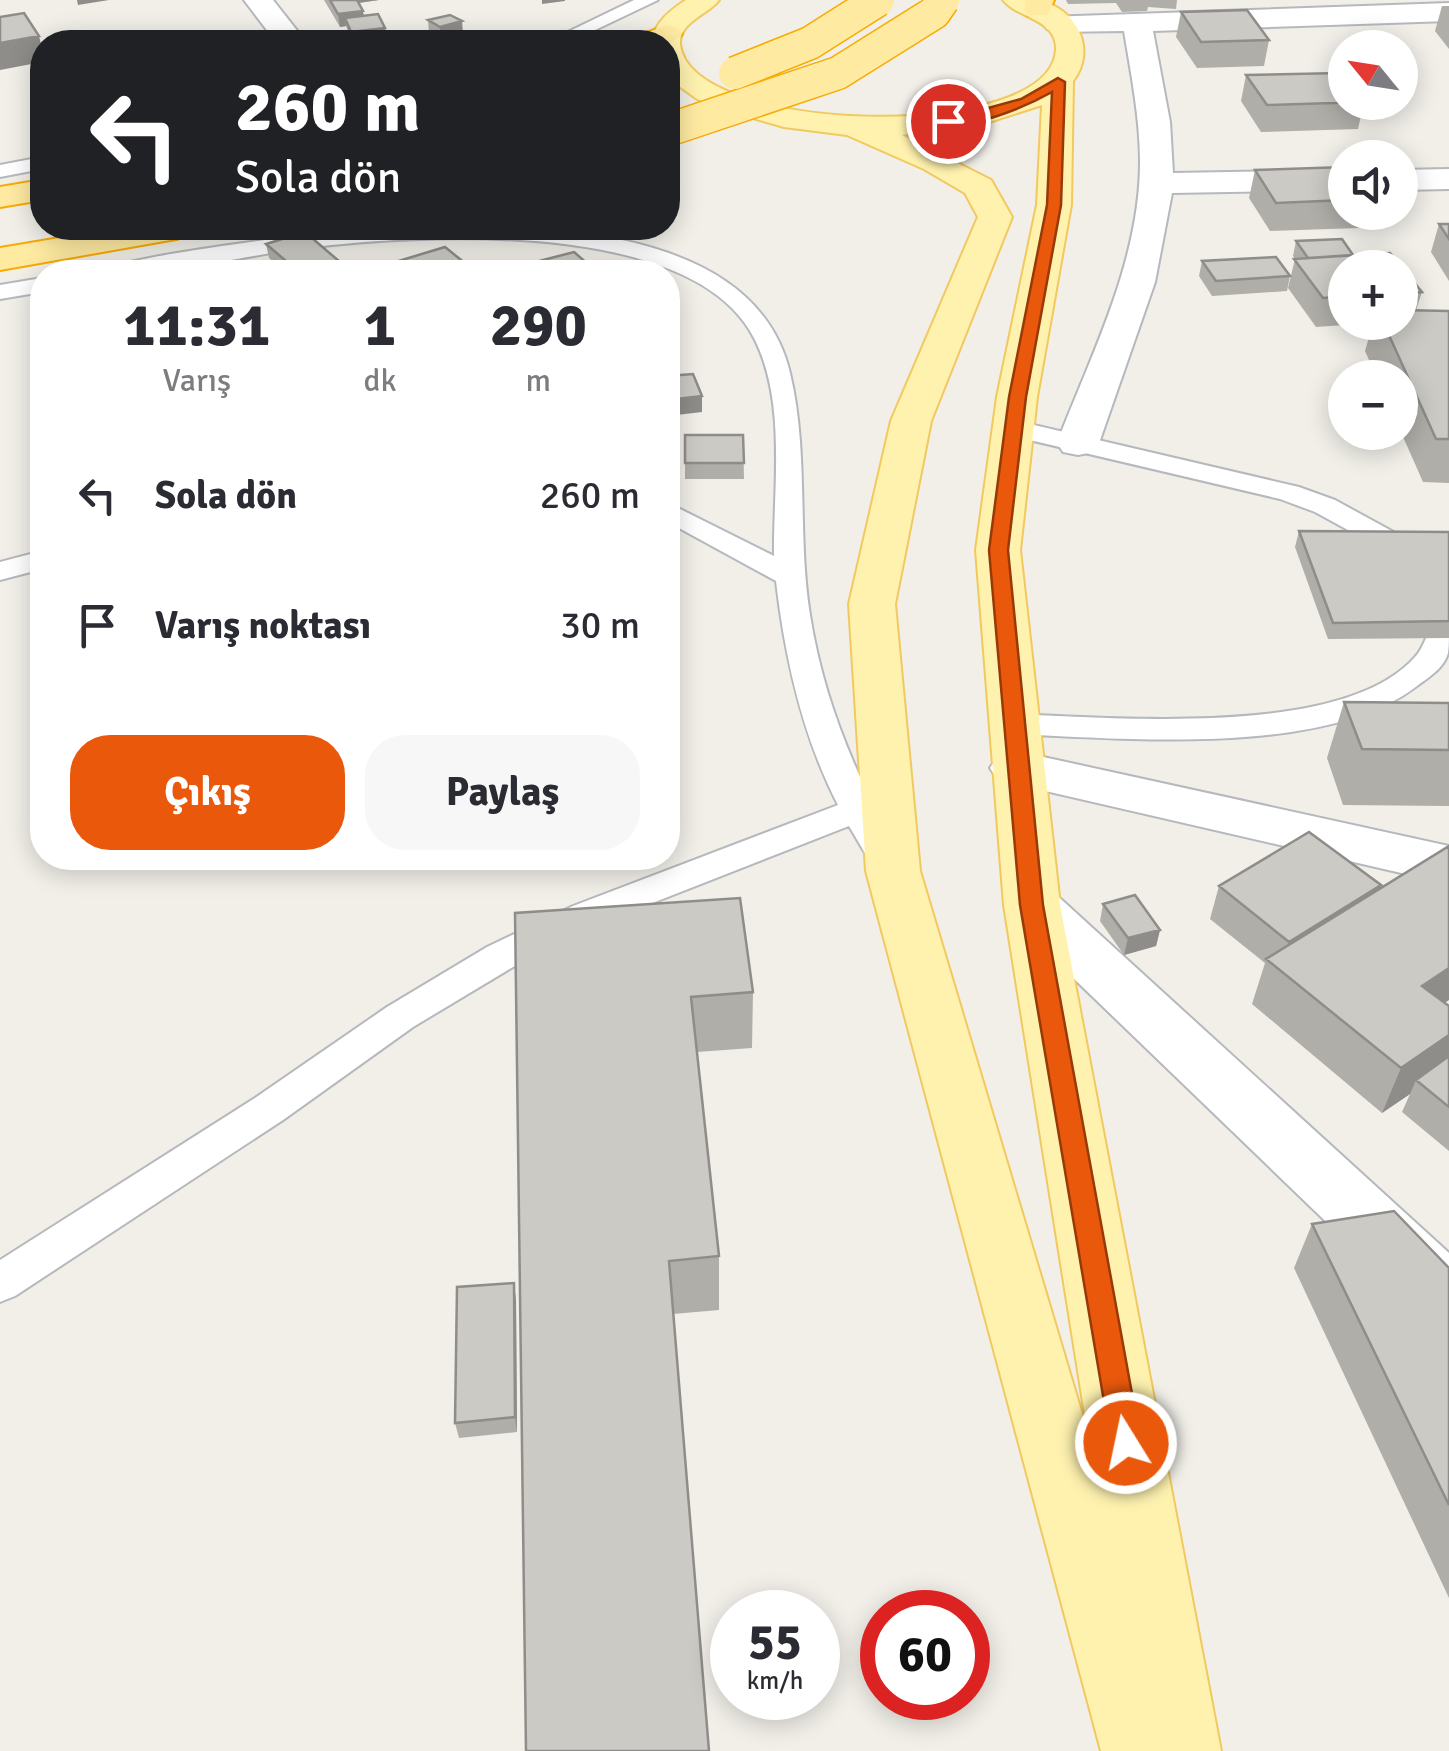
<!DOCTYPE html>
<html lang="tr">
<meta charset="utf-8">
<style>
:root{--surface:#fff;--page:#f7f7f7;--text:#2b2b33;--muted:#7c7c81;--accent:#ea580c}
body{margin:0;font-family:Signika,sans-serif;background:var(--page);color:var(--text);height:100vh;display:flex;flex-direction:column;font-size:38px;white-space:nowrap}
*{box-sizing:border-box;margin:0}
p{font-size:32px;color:var(--muted)}
.icon{flex:none;width:55px;height:55px;fill:none;stroke:currentColor;stroke-width:2;stroke-linecap:round;stroke-linejoin:round}
.map{position:relative;flex:1;overflow:hidden}
.side{position:absolute;left:30px;top:260px;width:650px;height:610px;display:flex;flex-direction:column;background:var(--surface);border-radius:40px;box-shadow:0 5px 25px #0003}
.side>*{flex:none}
.hud{position:absolute;left:30px;top:30px;width:650px;height:210px;border-radius:40px;box-shadow:0 5px 25px #0003;background:#202124;color:#fff;overflow:hidden}
.needle{width:65px;rotate:300deg}
.controls{position:absolute;left:1328px;top:30px;display:grid;gap:20px}
.controls a{display:grid;place-items:center;width:90px;height:90px;border-radius:50%;background:var(--surface);box-shadow:0 5px 25px #0003;font-size:50px}
.speed{position:absolute;left:710px;top:1590px;display:flex;gap:20px;font-size:50px;font-weight:700;text-align:center}
.speed>*{display:grid;place-content:center;width:130px;height:130px;border-radius:50%;background:var(--surface);box-shadow:0 5px 25px #0003;line-height:1}
.speed small{font-size:25px;font-weight:400}
.speed .limit{border:15px solid #d22;background:#fff;color:#111}
.pin{position:absolute;display:grid;place-items:center;width:85px;height:85px;color:#fff;margin:-42px;border:5px solid #fff;border-radius:50%;box-shadow:0 2px 10px #0007}
.me{position:absolute;width:110px;margin:-55px;rotate:350deg;stroke-linejoin:round;filter:drop-shadow(0 0 8px #0008)}
.turn{display:flex;align-items:center;gap:35px;height:210px;padding:0 40px;font-size:45px}
.turn .icon{width:130px;height:130px;stroke-width:2.5}
.turn b{display:block;font-size:70px;line-height:85px}
.eta{display:flex;justify-content:space-evenly;align-items:center;height:170px;text-align:center}
.eta b{font-size:60px;font-weight:700;line-height:70px}
.primary-button{display:flex;gap:20px;margin-top:auto;padding:20px 40px}
.primary-button a{flex:1;height:115px;border-radius:40px;background:var(--accent);color:#fff;font-size:40px;font-weight:700;line-height:115px;text-align:center}
.primary-button a+a{background:var(--page);color:var(--text)}
ul{padding:0;list-style:none}
li{display:flex;align-items:center;gap:30px;height:130px;padding:0 40px}
li div{flex:1}
li b{display:block;font-size:38px}
li em{font-style:normal}
.map>svg:first-child{display:block}
.lines{fill:none;stroke-linecap:round;stroke-linejoin:round}
.service-casing{stroke:#b5b8bc;stroke-width:4}
.minor-casing{stroke:#b5b8bc;stroke-width:4}
.primary-casing{stroke:#f2c960;stroke-width:4}
.trunk-casing{stroke:#f9ab00;stroke-width:4}
.service{fill:#fff;fill-rule:evenodd}
.minor{fill:#fff;fill-rule:evenodd}
.primary{fill:#fff2af;fill-rule:evenodd}
.trunk{fill:#feeaa1;fill-rule:evenodd}
.trunk-bridge-casing{stroke:#f9ab00;stroke-width:35;stroke-linecap:butt}
.trunk-bridge{stroke:#feeaa1;stroke-width:32}
.wall{fill:#afaea9;fill-rule:evenodd}
.shaded-wall{fill:#8f8d8a}
.building{fill:#cccac5;stroke:#8f8d8a;stroke-width:2.5}
.route{fill:#ea580c;stroke:#983908;stroke-width:2.5}
</style>
<div class="map">
<svg width="1449" height="1751" viewBox="0 0 1449 1751">
<rect width="100%" height="100%" fill="#f1efe8"/>
<g class="lines">
<g class="service-casing">
<path id="service" d="M634,0H658L570,42H547Z
M42,157V169L0,177V165Z
M364,228C493,225 751,209 790,373C809,452 797,534 810,615C824,704 859,784 904,861L899,870L887,873L875,870L849,826L599,924L513,967L413,1027L283,1120L15,1296L0,1302V1260L255,1098L387,1007L487,947L573,906L838,805C802,735 785,658 776,581L668,522V503L774,556C773,488 787,402 754,338C692,217 419,234 305,248C238,256 170,277 102,272C118,256 327,232 364,228Z
M42,278V292L0,299V285Z
M1013,420L1299,487L1335,500L1410,541L1414,547L1410,553H1390L1315,512L1280,499L1004,434L1000,428L1004,422Z
M42,551V569L0,580V562Z
M1441,628L1449,630C1449,637 1449,646 1448,653C1444,668 1429,677 1417,686C1324,758 1125,738 1012,734L1001,731L996,724L1001,717L1012,714C1113,717 1343,739 1415,657C1422,650 1425,639 1430,630Z"/>
</g>
<g class="minor-casing">
<path id="minor" d="M244,0H273L306,42H276Z
M1449,3V21L1153,31L1170,122L1173,173L1345,170V190L1172,193L1155,282L1099,443L1093,452L1078,455L1063,452L1057,443C1092,353 1140,260 1140,162C1140,118 1131,74 1124,31L1057,32L1047,29L1043,23L1047,17Z
M1449,169V189L1400,190V170Z
M1016,751L1449,846V884L998,780L990,768L998,756Z
M1032,885L1052,891L1449,1253V1326L1425,1317L1012,919L1004,905L1012,891Z"/>
</g>
<g class="primary-casing">
<path id="primary" d="M686,0H719C709,14 679,22 680,44C689,136 1053,144 1056,49C1057,19 1017,18 1003,0C1015,0 1031,0 1042,1C1079,12 1096,51 1073,81L1071,205L1037,397L1020,550L1060,905L1221,1751H1101L866,871L849,604L891,421L978,217L965,193L924,169L847,135L784,127L721,109L697,99L668,78V42H653C652,24 672,9 686,0ZM1042,105L1037,205L997,397L976,550L1004,905L1088,1434L920,871L895,604L931,421L1012,217L991,180L902,135L986,123Z"/>
</g>
<g class="trunk-casing">
<path id="trunk" d="M1026,0H1054L1048,15H1028L1024,9Z
M667,25L677,28L682,34C671,48 650,43 633,42L638,36Z
M42,180V200L0,207V187Z
M119,228H194L188,235L176,239L0,270V248Z"/>
</g>
<use href="#service" class="service"/>
<use href="#minor" class="minor"/>
<use href="#primary" class="primary"/>
<use href="#trunk" class="trunk"/>
<g class="trunk-bridge-casing">
<path id="trunk-bridge" d="M735,73L810,43L878,0
M668,130L838,73L934,13L943,0"/>
</g>
<use href="#trunk-bridge" class="trunk-bridge"/>
</g>
<path class="wall" d="M324,0H379L358,3L364,16L385,28L387,41L352,42L346,26L340,27Z
M1066,0H1177L1176,9L1148,7L1147,11L1122,12L1116,3L1068,4Z
M1442,6H1449V49L1435,31Z
M1181,12L1269,40L1264,66L1197,68L1176,37Z
M428,20L463,34L441,41L429,34Z
M1246,75L1364,102L1358,129L1261,132L1241,101Z
M1345,167V212H1393L1389,227L1270,231L1249,198L1255,170Z
M1439,224H1449V281L1431,252Z
M1342,239L1354,255L1390,253L1422,292L1416,310L1449,311V483L1423,482L1400,430V378H1377L1365,351L1373,323L1316,327L1288,288L1295,259L1293,256L1296,241ZM1345,268H1400V322H1345Z
M266,244L340,262L342,272H285L269,258Z
M1202,261L1290,276L1287,291L1212,296L1199,276Z
M685,435H743L744,479H685Z
M1299,531L1449,532V638L1328,639L1295,547Z
M1344,702L1449,703V806L1343,805L1327,758Z
M1381,885L1380,889L1445,1003L1449,1006V1151L1402,1112L1410,1094L1382,1113L1252,1004L1265,963L1210,919L1219,886Z
M1103,904L1160,930L1156,946L1124,955L1100,921Z
M515,913L753,992L752,1048L697,1052L719,1256V1310L673,1314Z
M1312,1224L1449,1268V1598L1294,1268Z
M516,1299L517,1432L459,1438L455,1423Z"/>
<path class="shaded-wall" d="M77,0H109L78,5Z
M358,0H379L358,3Z
M542,0H565V1L542,4Z
M363,11L365,24L345,18L346,26L340,27L338,14Z
M462,21L463,34L441,41L440,27Z
M385,28L387,41L353,42L351,32Z
M39,36L42,48V62L0,70V43Z
M340,262L342,272H306Z
M702,396V412L668,416V400Z
M1381,885L1369,918L1280,970L1289,942Z
M1160,930L1156,946L1124,955L1128,938Z
M1449,968V1000L1403,1031L1422,986Z
M1449,1035V1064L1416,1080L1410,1094L1382,1113L1401,1068Z
M514,1283L516,1299L517,1432L515,1417Z"/>
<path class="building" d="M330,0H357L363,11L338,14Z
M1247,10L1269,40L1201,42L1181,12Z
M24,13L39,36L0,43V17Z
M378,14L385,28L351,32L345,18Z
M450,15L462,21L440,27L428,20Z
M1341,73L1345,78V102H1364L1267,105L1246,75Z
M1345,167V200L1276,203L1255,170Z
M1439,224H1449V239Z
M305,232L340,262L306,272H299L266,244Z
M1342,239L1353,255L1308,258L1296,241Z
M445,247L476,272H376L372,269Z
M574,252L597,272H517L512,268Z
M1390,253L1422,292L1400,293V268H1345V296L1323,298L1294,259Z
M1276,257L1290,276L1216,281L1202,261Z
M1400,310L1449,311V439H1436L1383,322H1400Z
M693,374L702,396L668,400V376Z
M685,435H743L744,463H685Z
M1299,531L1449,532V621L1333,623Z
M1344,702L1449,703V750L1362,749Z
M1309,832L1381,885L1289,942L1219,886Z
M1449,846V968L1422,986L1449,1006V1035L1401,1068L1266,959Z
M1135,895L1160,930L1128,938L1103,904Z
M740,898L753,992L691,997L719,1256L669,1261L709,1751H526L515,913Z
M1449,1056V1107L1416,1080Z
M1394,1211L1449,1268V1505L1312,1224Z
M514,1283L515,1417L455,1423L457,1287Z"/>
<path class="route" d="M1058,78L1065,82L1061,205L1026,397L1008,550L1043,905L1141,1443L1137,1453L1126,1457L1115,1453L1111,1443L1020,905L989,550L1009,397L1047,205L1052,92C1029,105 964,134 941,121L1021,99Z"/>
</svg>
<div class="controls">
<a><svg class="needle" viewBox="-14 -14 28 28"><path d="M0-13l5 13h-10z" fill="#e53935"/><path d="M0 13l5-13h-10z" fill="#7c7c81"/></svg></a>
<a><svg class="icon" aria-label="sound" viewBox="0 0 24 24"><path d="M4 9h4l5-4v14l-5-4H4zM17 9q2 3 0 6"/></svg></a>
<a>+</a>
<a>−</a>
</div>
<div class="speed"><div>55<small>km/h</small></div><div class="limit">60</div></div>
<div class="pin" style="left:948px;top:121px;background:#d93025"><svg class="icon" aria-label="arrive" viewBox="0 0 24 24"><path d="M6 21V4h12l-3 4 3 4H6"/></svg></div>
<svg class="me" style="left:1126px;top:1443px" viewBox="-20 -20 40 40"><circle r="17" fill="#ea580c" stroke="#fff" stroke-width="3"/><path d="M0-11L8 9 0 5-8 9z" fill="#fff"/></svg>
<div class="hud">
<div class="turn"><svg class="icon" aria-label="left" viewBox="0 0 24 24"><path d="M17 20v-9H6M10 6l-5 5 5 5"/></svg><div><b>260 m</b>Sola dön</div></div>
</div>
<section class="side">
<div class="eta">
<div><b>11:31</b><p>Varış</p></div>
<div><b>1</b><p>dk</p></div>
<div><b>290</b><p>m</p></div>
</div>
<ul>
<li><svg class="icon" aria-label="left" viewBox="0 0 24 24"><path d="M17 20v-9H6M10 6l-5 5 5 5"/></svg><div><b>Sola dön</b></div><em>260 m</em></li>
<li><svg class="icon" aria-label="arrive" viewBox="0 0 24 24"><path d="M6 21V4h12l-3 4 3 4H6"/></svg><div><b>Varış noktası</b></div><em>30 m</em></li>
</ul>
<div class="primary-button"><a>Çıkış</a><a>Paylaş</a></div>
</section>
</div>
